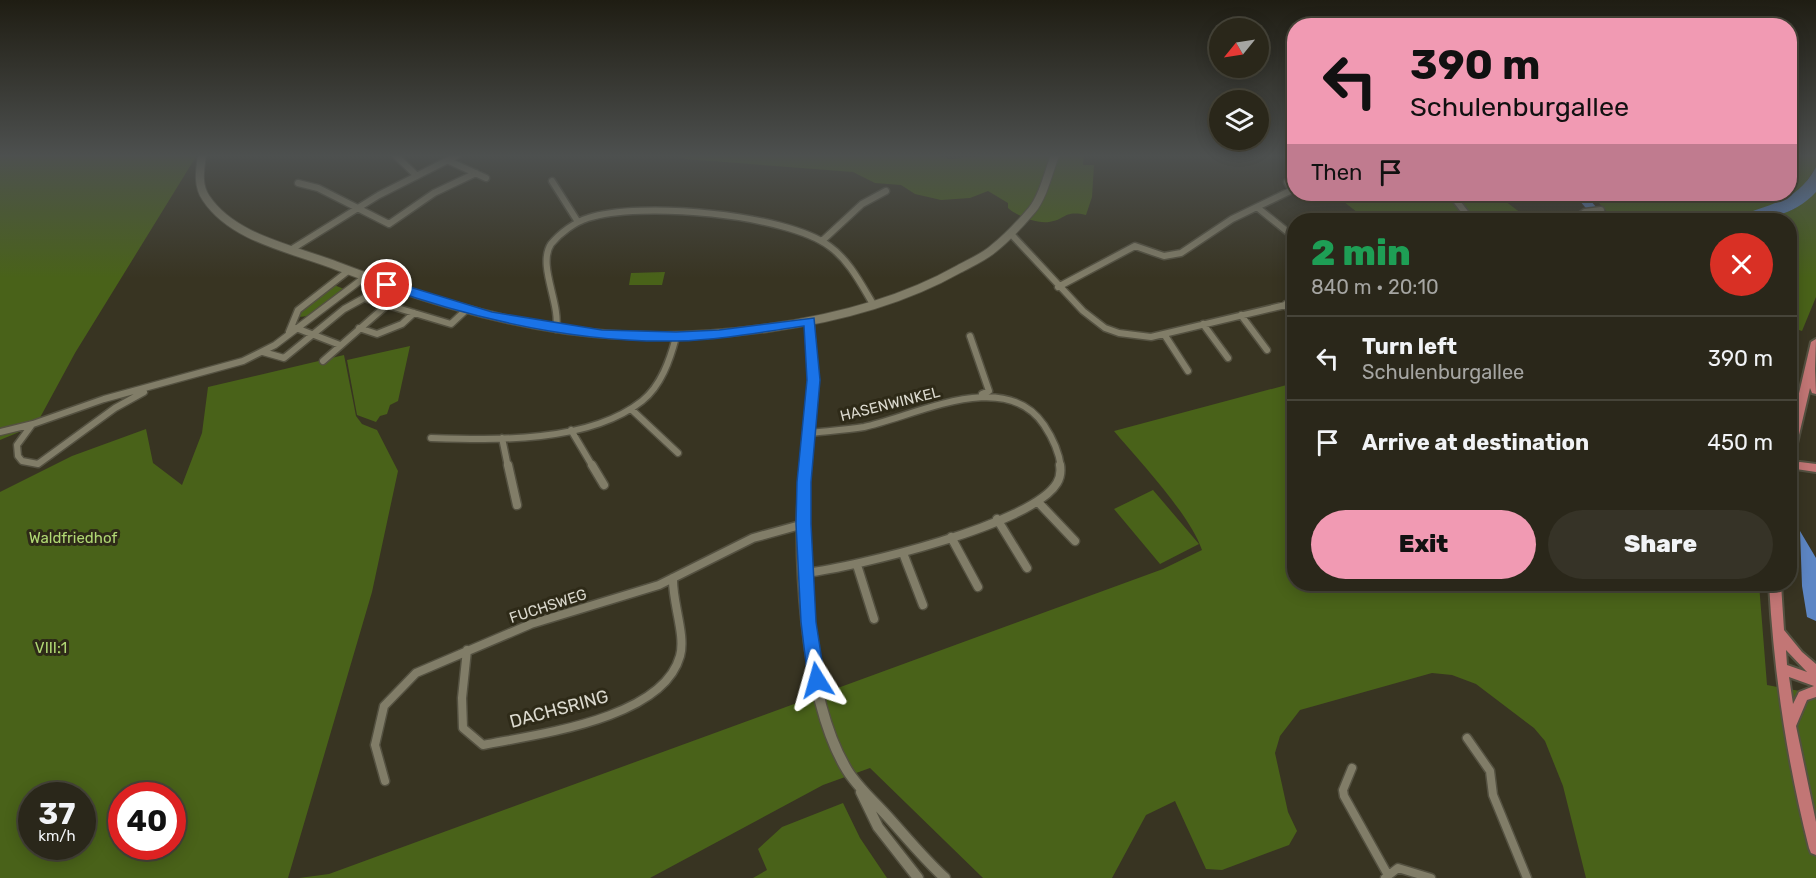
<!DOCTYPE html>
<meta charset="utf-8">
<style>
:root{--surface:#2a271a;--page:#363327;--text:#f1f3f6;--muted:#a5a5a2;--line:#464439;--accent:#f19ab3}
body{margin:0;font-family:Rubik,sans-serif;background:var(--page);color:var(--text);height:100vh;display:flex;flex-direction:column;font-size:22px;white-space:nowrap}
*{box-sizing:border-box;margin:0}
p{font-size:20px;color:var(--muted)}
.icon{flex:none;width:33px;height:33px;fill:none;stroke:currentColor;stroke-width:2;stroke-linecap:round;stroke-linejoin:round}
.map{position:relative;flex:1;overflow:hidden}
.sheet{position:absolute;left:1287px;top:213px;width:510px;height:378px;display:flex;flex-direction:column;background:var(--surface);border-radius:24px;box-shadow:0 3px 15px #0003,0 0 0 2px var(--line)}
.sheet>*{flex:none}
.banner{position:absolute;left:1287px;top:18px;width:510px;height:183px;border-radius:24px;box-shadow:0 3px 15px #0003,0 0 0 2px var(--line);background:#f19ab3;color:#111;overflow:hidden}
.needle{width:39px;rotate:240deg}
.buttons{position:absolute;left:1209px;top:18px;display:grid;gap:12px}
.buttons a{display:grid;place-items:center;width:60px;height:60px;border-radius:50%;background:var(--surface);box-shadow:0 3px 15px #0003,0 0 0 2px var(--line);font-size:30px}
.speed{position:absolute;left:18px;top:782px;display:flex;gap:12px;font-size:30px;font-weight:700;text-align:center}
.speed>*{display:grid;place-content:center;width:78px;height:78px;border-radius:50%;background:var(--surface);box-shadow:0 3px 15px #0003,0 0 0 2px var(--line);line-height:1}
.speed small{font-size:15px;font-weight:400}
.speed .limit{border:9px solid #d22;background:#fff;color:#111}
.pin{position:absolute;display:grid;place-items:center;width:51px;height:51px;color:#fff;margin:-26px;border:3px solid #fff;border-radius:50%;box-shadow:0 2px 6px #0007}
.me{position:absolute;width:66px;margin:-33px;rotate:352deg;stroke-linejoin:round;filter:drop-shadow(0 0 4px #0008)}
.turn{display:flex;align-items:center;gap:21px;height:126px;padding:0 24px;font-size:27px}
.turn .icon{width:78px;height:78px;stroke-width:2.5}
.turn b{display:block;font-size:42px;line-height:51px}
.then{display:flex;align-items:center;height:57px;padding:0 24px;background:#0003;gap:12px;font-size:22px}
.round{display:grid;place-items:center;flex:none;width:63px;height:63px;border-radius:32px;background:var(--page)}
.summary{display:flex;align-items:center;justify-content:space-between;height:102px;padding:0 24px}
h1{font-size:36px;font-weight:800;line-height:45px;color:#1e9e55}
.action{display:flex;gap:12px;margin-top:auto;padding:12px 24px}
.action a{flex:1;height:69px;border-radius:36px;background:var(--accent);color:#111;font-size:24px;font-weight:800;line-height:69px;text-align:center}
.action a+a{background:var(--page);color:var(--text)}
ul{padding:0;list-style:none}
li{display:flex;align-items:center;gap:18px;height:84px;padding:0 24px;border-top:2px solid var(--line)}
li div{flex:1}
li b{display:block;font-size:22px}
li em{font-style:normal}
.map>svg:first-child{display:block}
.green{fill:#496219;fill-rule:evenodd}
.water{fill:#5d86c4}
.lines{fill:none;stroke-linecap:round;stroke-linejoin:round}
.river{fill:#5d86c4;fill-rule:evenodd}
.minor-far1-casing{stroke:#545141;stroke-width:9}
.minor-casing{stroke:#545141;stroke-width:11}
.tertiary-far1-casing{stroke:#545141;stroke-width:10}
.tertiary-casing{stroke:#545141;stroke-width:13}
.primary-casing{stroke:#545141;stroke-width:4}
.minor-far1{stroke:#817d68;stroke-width:6}
.minor{stroke:#817d68;stroke-width:8}
.tertiary-far1{stroke:#817d68;stroke-width:8}
.tertiary{stroke:#817d68;stroke-width:10}
.primary{fill:#c27675;fill-rule:evenodd}
.route{fill:#1a73e8;stroke:#114b97;stroke-width:1.5}
.labels{text-anchor:middle;stroke-width:6;stroke-linejoin:round;paint-order:stroke}
.street-label{font-size:15px;fill:#dbd9ce;stroke:#2e2a18}
.park-label{font-size:15px;fill:#b1d874;stroke:#2e2a18}
.near-street-label{font-size:18px;fill:#dbd9ce;stroke:#2e2a18}
</style>
<div class="map">
<svg width="1816" height="878" viewBox="0 0 1816 878">
<rect width="100%" height="100%" fill="#383422"/>
<path class="green" d="M0,155H197L75,353L36,425L0,440Z
M675,155H935L950,159L993,155H1084L1083,165H1094L1092,197L1086,215C1063,210 1066,220 1049,222C1037,224 1017,216 1008,208V203L988,191L970,198L941,200L915,194L901,185L875,183L853,172L686,159Z
M1790,155H1816V167L1802,188L1773,206L1732,220H1605L1596,213L1607,212L1591,194H1790Z
M1816,192V297L1802,331L1790,327V220H1763L1794,209Z
M1334,194H1496L1530,220H1367Z
M665,272L662,285H629L631,273Z
M334,285L344,289L308,316L299,317L303,309Z
M410,346L398,401L390,405L387,414L380,416L376,422L357,415L347,360Z
M344,355L356,416L362,424L377,430L398,471L372,592L288,878H0V492L72,456L146,429L153,463L182,485L202,433L208,387ZM32,795H82V846H32ZM122,795H172V846H122Z
M1294,383V584H1759L1767,685L1816,694V878H1586L1563,786L1545,741L1534,728L1476,684L1452,675L1432,673L1300,710L1280,736L1275,753L1288,812L1297,831L1289,845L1222,870L1206,869L1175,801L1146,815L1112,878H983L870,768L823,785L650,878H299L329,874L1163,569L1202,550C1189,513 1140,462 1114,431Z
M1153,490L1199,544L1160,564L1114,509Z
M843,803L860,838L887,878H753L767,870L758,849L782,827Z"/>
<path class="water" d="M1816,167V192C1794,216 1764,221 1732,220C1766,202 1795,206 1816,167Z
M1800,531L1816,558V621L1807,617L1802,586Z"/>
<g class="lines">
<path class="river" d="M1574,194H1585L1607,220H1596Z"/>
<g class="minor-far1-casing">
<path id="minor-far1" d="M395,155L417,176
M449,161L486,178
M552,181L578,222
M298,183L318,188L389,224L434,193L476,173
M1451,194L1471,220
M1258,208L1294,237
M1573,220L1585,212L1601,210
M1012,235L1083,311L1105,328L1119,333L1151,337L1294,303
M822,241L862,204L886,191
M292,249L379,195L458,155
M1058,287L1135,246L1164,256L1181,253L1232,219L1292,190L1287,182
M1286,304L1294,319
M1241,315L1267,350
M1203,324L1228,358
M296,328L340,345
M359,328L377,334L402,324L414,313
M556,329C561,304 537,265 551,244C560,233 575,222 588,218C639,201 786,214 829,246C849,260 861,284 873,304
M289,332L298,310L348,271
M1164,334L1188,371
M970,336L989,391L982,394
M263,352L284,358L344,309L364,298L451,324L466,310
M323,361L387,305
M631,409L678,453
M31,426L17,445L18,456L22,461L38,464L115,408L144,392
M571,430L593,467
M0,432L33,424L104,399L243,361L275,345L365,277
M809,433C827,431 846,430 864,427C916,416 1005,367 1044,425C1052,437 1059,452 1061,467
M431,438C495,440 589,443 642,401C661,386 670,360 676,337
M502,438L508,467"/>
</g>
<g class="minor-casing">
<path id="minor" d="M508,465L517,505
M592,465L604,485
M1038,502L1075,541
M997,519L1027,568
M951,537L978,587
M903,553L923,605
M857,565L874,619
M805,573C855,567 1032,525 1057,483C1060,478 1061,471 1060,465
M467,650L462,698L463,728L483,745C538,734 663,719 680,656C686,635 672,602 673,578
M1467,738L1490,771L1493,795L1527,878
M1352,768L1343,790L1344,796L1388,875
M385,781L375,745L384,706L416,673L531,624L659,585L753,538L804,524
M1385,878L1398,868L1431,878"/>
</g>
<g class="tertiary-far1-casing">
<path id="tertiary-far1" d="M202,155C200,170 197,185 206,198C233,239 294,249 337,266C411,294 487,319 566,330C687,346 853,329 959,269C970,263 984,257 993,249C1007,238 1021,223 1032,210C1043,197 1049,171 1055,155
M805,467L814,380L810,321"/>
</g>
<g class="tertiary-casing">
<path id="tertiary" d="M805,465C797,549 803,697 847,770C858,788 875,802 889,818C907,838 925,860 945,878
M861,792L878,827L918,878"/>
</g>
<g class="primary-casing">
<path id="primary" d="M1816,339L1815,369L1816,394L1812,393L1810,388L1795,452L1794,455L1790,456V432L1811,342Z
M1800,462L1816,464V472L1796,469L1795,466L1796,463Z
M1769,584H1781L1784,630L1802,652L1816,664V697L1807,700L1796,726L1816,822V855L1811,853L1809,848C1787,761 1774,674 1769,584ZM1786,650L1807,672L1787,665ZM1789,677L1814,686L1799,692L1793,704Z"/>
</g>
<use href="#minor-far1" class="minor-far1"/>
<use href="#minor" class="minor"/>
<use href="#tertiary-far1" class="tertiary-far1"/>
<use href="#tertiary" class="tertiary"/>
<use href="#primary" class="primary"/>
</g>
<linearGradient id="sky" x2="0" y2="1"><stop stop-color="#1f1d13"/><stop offset="0.56" stop-color="#4d504f"/><stop offset="1" stop-color="#4d504f" stop-opacity="0"/></linearGradient>
<rect width="1816" height="278" fill="url(#sky)"/>
<path class="route" d="M387,280L492,312L602,330L676,332L719,330L814,318L820,380L811,482V524L816,622L825,680L822,685L817,687L811,685L808,680L801,622L796,524L797,482L807,380L804,326C762,332 720,340 677,341C576,343 477,320 383,287L381,285Z"/>
<g class="labels">
<g class="street-label">
<text transform="translate(890 404) rotate(-14)" y="5">HASENWINKEL</text>
<text transform="translate(548 606) rotate(-18)" y="5">FUCHSWEG</text>
</g>
<g class="park-label">
<text x="73" y="543">Waldfriedhof</text>
<text x="51" y="653">VIII:1</text>
</g>
<g class="near-street-label">
<text transform="translate(559 709) rotate(-15)" y="6">DACHSRING</text>
</g>
</g>
</svg>
<div class="buttons">
<a><svg class="needle" viewBox="-14 -14 28 28"><path d="M0-13l5 13h-10z" fill="#e53935"/><path d="M0 13l5-13h-10z" fill="#a5a5a2"/></svg></a>
<a><svg class="icon" aria-label="layers" viewBox="0 0 24 24"><path d="M12 4l9 5-9 5-9-5zM3 14l9 5 9-5"/></svg></a>
</div>
<div class="speed"><div>37<small>km/h</small></div><div class="limit">40</div></div>
<div class="pin" style="left:387px;top:285px;background:#d93025"><svg class="icon" aria-label="arrive" viewBox="0 0 24 24"><path d="M6 21V4h12l-3 4 3 4H6"/></svg></div>
<svg class="me" style="left:817px;top:680px" viewBox="-20 -20 40 40"><path d="M0-17L14 15 0 8-14 15z" fill="#1a73e8" stroke="#fff" stroke-width="4"/></svg>
<div class="banner">
<div class="turn"><svg class="icon" aria-label="left" viewBox="0 0 24 24"><path d="M17 20v-9H6M10 6l-5 5 5 5"/></svg><div><b>390 m</b>Schulenburgallee</div></div>
<div class="then">Then<svg class="icon" aria-label="arrive" viewBox="0 0 24 24"><path d="M6 21V4h12l-3 4 3 4H6"/></svg></div>
</div>
<section class="sheet">
<div class="summary"><div><h1>2 min</h1><p>840 m · 20:10</p></div><a class="round" style="background:#d93025;color:#fff"><svg class="icon" aria-label="close" viewBox="0 0 24 24"><path d="M6 6l12 12M18 6L6 18"/></svg></a></div>
<ul>
<li><svg class="icon" aria-label="left" viewBox="0 0 24 24"><path d="M17 20v-9H6M10 6l-5 5 5 5"/></svg><div><b>Turn left</b><p>Schulenburgallee</p></div><em>390 m</em></li>
<li><svg class="icon" aria-label="arrive" viewBox="0 0 24 24"><path d="M6 21V4h12l-3 4 3 4H6"/></svg><div><b>Arrive at destination</b></div><em>450 m</em></li>
</ul>
<div class="action"><a>Exit</a><a>Share</a></div>
</section>
</div>
